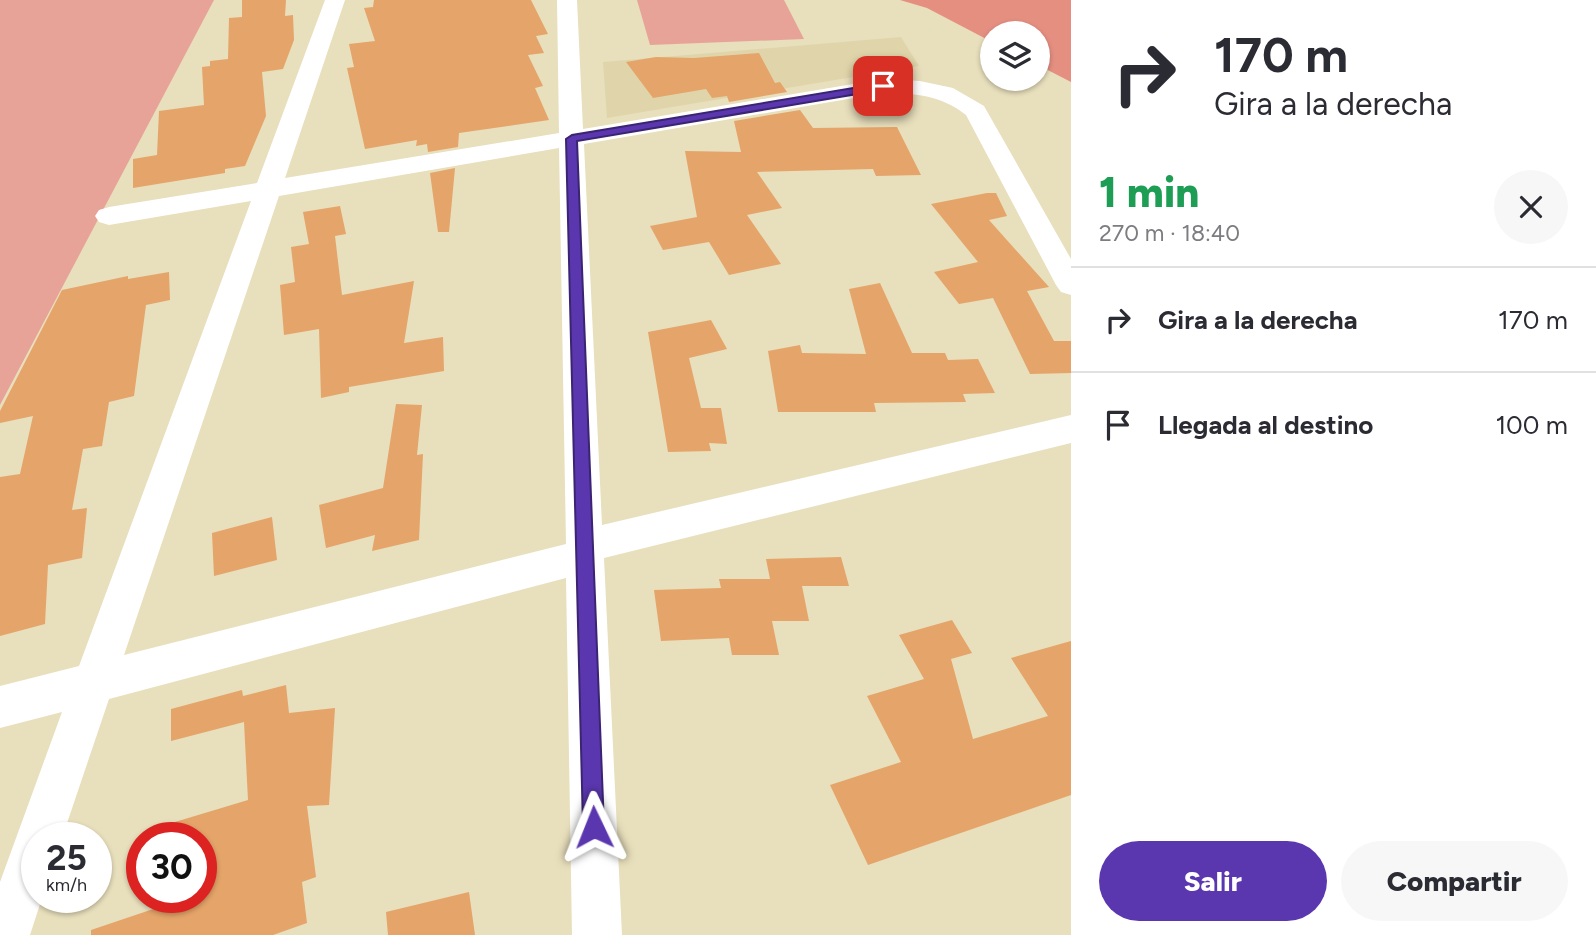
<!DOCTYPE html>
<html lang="es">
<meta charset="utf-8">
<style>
:root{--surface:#fff;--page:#f7f7f7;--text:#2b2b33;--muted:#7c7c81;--line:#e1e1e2;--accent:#5b37af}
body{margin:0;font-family:Figtree,sans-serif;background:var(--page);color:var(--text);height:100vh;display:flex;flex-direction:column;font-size:26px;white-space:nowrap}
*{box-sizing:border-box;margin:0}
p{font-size:23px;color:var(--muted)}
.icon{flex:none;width:38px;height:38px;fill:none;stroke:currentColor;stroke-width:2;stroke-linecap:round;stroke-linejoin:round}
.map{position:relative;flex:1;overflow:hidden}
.sheet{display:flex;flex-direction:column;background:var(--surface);width:525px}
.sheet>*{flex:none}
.banner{background:#fff;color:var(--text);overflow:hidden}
.fabs{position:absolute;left:980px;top:21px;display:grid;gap:14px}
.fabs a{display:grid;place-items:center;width:70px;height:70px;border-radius:50%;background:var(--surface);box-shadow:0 2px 5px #0004;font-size:35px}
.speed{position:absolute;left:21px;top:822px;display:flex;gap:14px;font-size:35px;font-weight:700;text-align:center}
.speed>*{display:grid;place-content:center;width:91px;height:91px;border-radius:50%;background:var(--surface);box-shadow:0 2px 5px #0004;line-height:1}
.speed small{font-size:18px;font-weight:400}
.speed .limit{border:10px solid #d22;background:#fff;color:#111}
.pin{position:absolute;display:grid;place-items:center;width:60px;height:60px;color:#fff;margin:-30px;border-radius:14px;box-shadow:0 4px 10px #0006}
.me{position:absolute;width:77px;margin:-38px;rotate:358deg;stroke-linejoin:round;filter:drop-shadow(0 0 5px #0008)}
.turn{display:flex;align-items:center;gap:24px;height:147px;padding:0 28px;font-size:32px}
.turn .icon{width:91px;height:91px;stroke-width:2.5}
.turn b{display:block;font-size:49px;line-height:60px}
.round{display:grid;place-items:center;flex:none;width:74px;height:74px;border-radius:37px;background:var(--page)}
.overview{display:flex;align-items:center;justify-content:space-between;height:119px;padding:0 28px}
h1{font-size:42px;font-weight:800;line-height:52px;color:#1e9e55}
.button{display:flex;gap:14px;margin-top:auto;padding:14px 28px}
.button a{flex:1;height:80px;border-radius:42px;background:var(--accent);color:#fff;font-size:28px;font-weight:800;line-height:80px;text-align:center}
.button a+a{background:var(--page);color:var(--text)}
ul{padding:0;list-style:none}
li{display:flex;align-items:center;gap:21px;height:105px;padding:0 28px;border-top:2px solid var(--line)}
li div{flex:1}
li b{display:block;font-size:26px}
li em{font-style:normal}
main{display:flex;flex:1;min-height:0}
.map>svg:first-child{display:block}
.built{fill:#e0d5aa}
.green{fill:#e7a398}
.forest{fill:#e58f81}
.building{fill:#e5a469}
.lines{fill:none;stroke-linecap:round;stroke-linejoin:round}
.minor{fill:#fff;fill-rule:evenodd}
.route{fill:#5b37af;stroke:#3b2472;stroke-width:2}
</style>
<main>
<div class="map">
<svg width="1071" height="935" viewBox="0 0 1071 935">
<rect width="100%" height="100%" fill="#e8dfbc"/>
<path class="built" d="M901,37L919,66L607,118L603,62Z"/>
<path class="green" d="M0,0H214L0,405Z
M637,0H784L804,39L650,45Z"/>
<path class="forest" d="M900,0H1071V82L1038,65V33H992V42L927,8Z"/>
<path class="building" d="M242,0H286L285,16L293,15L294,40L283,69L262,72L266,116L245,166L225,169V173L133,188V159L157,155L159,111L204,105L202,67L210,66V61L228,59L229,18L242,17Z
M374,0H531L548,34L536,36L544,53L528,55L543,86L535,88L549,120L459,133L458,147L428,152L427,144L416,146L417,140L365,149L347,68L354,67L349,44L375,41L364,8L373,7Z
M759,53L775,83L780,82L787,92L729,102L727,96L712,98L706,89L653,98L626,62L656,57L694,58Z
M800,110L813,128L897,127L921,175L876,176L873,169L757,172L782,208L747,215L781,264L729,275L709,242L663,250L650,226L697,217L685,151L741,152L734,121Z
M455,168L449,232H438L430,173Z
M987,193H996L1007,216L989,220L1049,287L1027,291L1054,341H1071V373L1030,374L993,298L959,304L934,272L978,262L931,204Z
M340,206L346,234L335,236L342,295L414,281L404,343L443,337L444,371L349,387V392L321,398L319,329L284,335L280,285L295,282L291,247L309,244L303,212Z
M169,272L170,300L146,305L134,396L109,402L102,446L83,449L72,510L87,508L82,558L48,565L45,624L0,636V477L20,474L33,416L0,423V411L62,290L128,276V279Z
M880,283L912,353H945L948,360L978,359L995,393L963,394L966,402L874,403L876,412H778L768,351L800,345L802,353L866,354L849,289Z
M711,320L727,349L689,358L701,408H721L727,444L709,443L711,451L668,452L648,332Z
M396,404L422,405L417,455L423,454L419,540L372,551L375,535L326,548L319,505L383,488Z
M272,517L277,560L214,576L212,533Z
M841,557L849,586H802L809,621H772L779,655H732L729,638L661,641L654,590L721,588L719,579H770L766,559Z
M952,620L972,653L951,659L973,739L1048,716L1011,658L1071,641V795L868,865L830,785L901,762L867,696L924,679L899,635Z
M286,685L289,713L335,708L329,805L307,806L316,877L302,882L307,923L273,935H91V930L186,898H201V838H146L145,831L248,800L244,722L171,741V709L242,690L243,696Z
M469,892L475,935H388L386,912Z"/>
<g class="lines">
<path class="minor" d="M325,0H345L285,178L559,133L557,0H577L583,129L883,79L920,81L953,88L984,106L1071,259V295L1061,292L1056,285L966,115C941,95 914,93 883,93L584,144L602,525L1071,415V443L604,558L622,935H572L566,578L109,699L62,838H37V898H42L30,935H0V882L62,712L0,728V686L79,666L251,201L109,225L99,222L95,216L99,210L109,207L257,183ZM559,148L566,544L124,655L279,196Z"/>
</g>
<path class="route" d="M883,83L889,86L887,89L577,141L604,827L601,834L594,837L586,834L583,827L566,139L572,135Z"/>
</svg>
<div class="fabs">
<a><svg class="icon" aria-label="layers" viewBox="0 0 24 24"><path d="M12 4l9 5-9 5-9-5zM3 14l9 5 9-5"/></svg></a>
</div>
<div class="speed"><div>25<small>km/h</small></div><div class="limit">30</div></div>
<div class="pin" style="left:883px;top:86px;background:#d93025"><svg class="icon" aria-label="arrive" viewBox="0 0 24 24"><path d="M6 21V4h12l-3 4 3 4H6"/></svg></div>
<svg class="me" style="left:594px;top:827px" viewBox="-20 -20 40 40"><path d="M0-17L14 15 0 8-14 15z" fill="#5b37af" stroke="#fff" stroke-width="4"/></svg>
</div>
<section class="sheet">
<div class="banner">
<div class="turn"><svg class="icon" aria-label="right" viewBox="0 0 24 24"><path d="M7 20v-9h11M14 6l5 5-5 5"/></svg><div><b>170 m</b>Gira a la derecha</div></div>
</div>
<div class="overview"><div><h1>1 min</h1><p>270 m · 18:40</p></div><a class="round"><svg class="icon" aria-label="close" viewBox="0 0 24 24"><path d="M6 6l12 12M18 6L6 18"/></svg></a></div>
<ul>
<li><svg class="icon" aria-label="right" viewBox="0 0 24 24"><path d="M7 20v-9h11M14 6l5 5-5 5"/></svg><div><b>Gira a la derecha</b></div><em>170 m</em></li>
<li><svg class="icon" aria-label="arrive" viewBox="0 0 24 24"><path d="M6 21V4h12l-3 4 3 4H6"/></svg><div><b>Llegada al destino</b></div><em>100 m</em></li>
</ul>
<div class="button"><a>Salir</a><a>Compartir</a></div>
</section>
</main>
